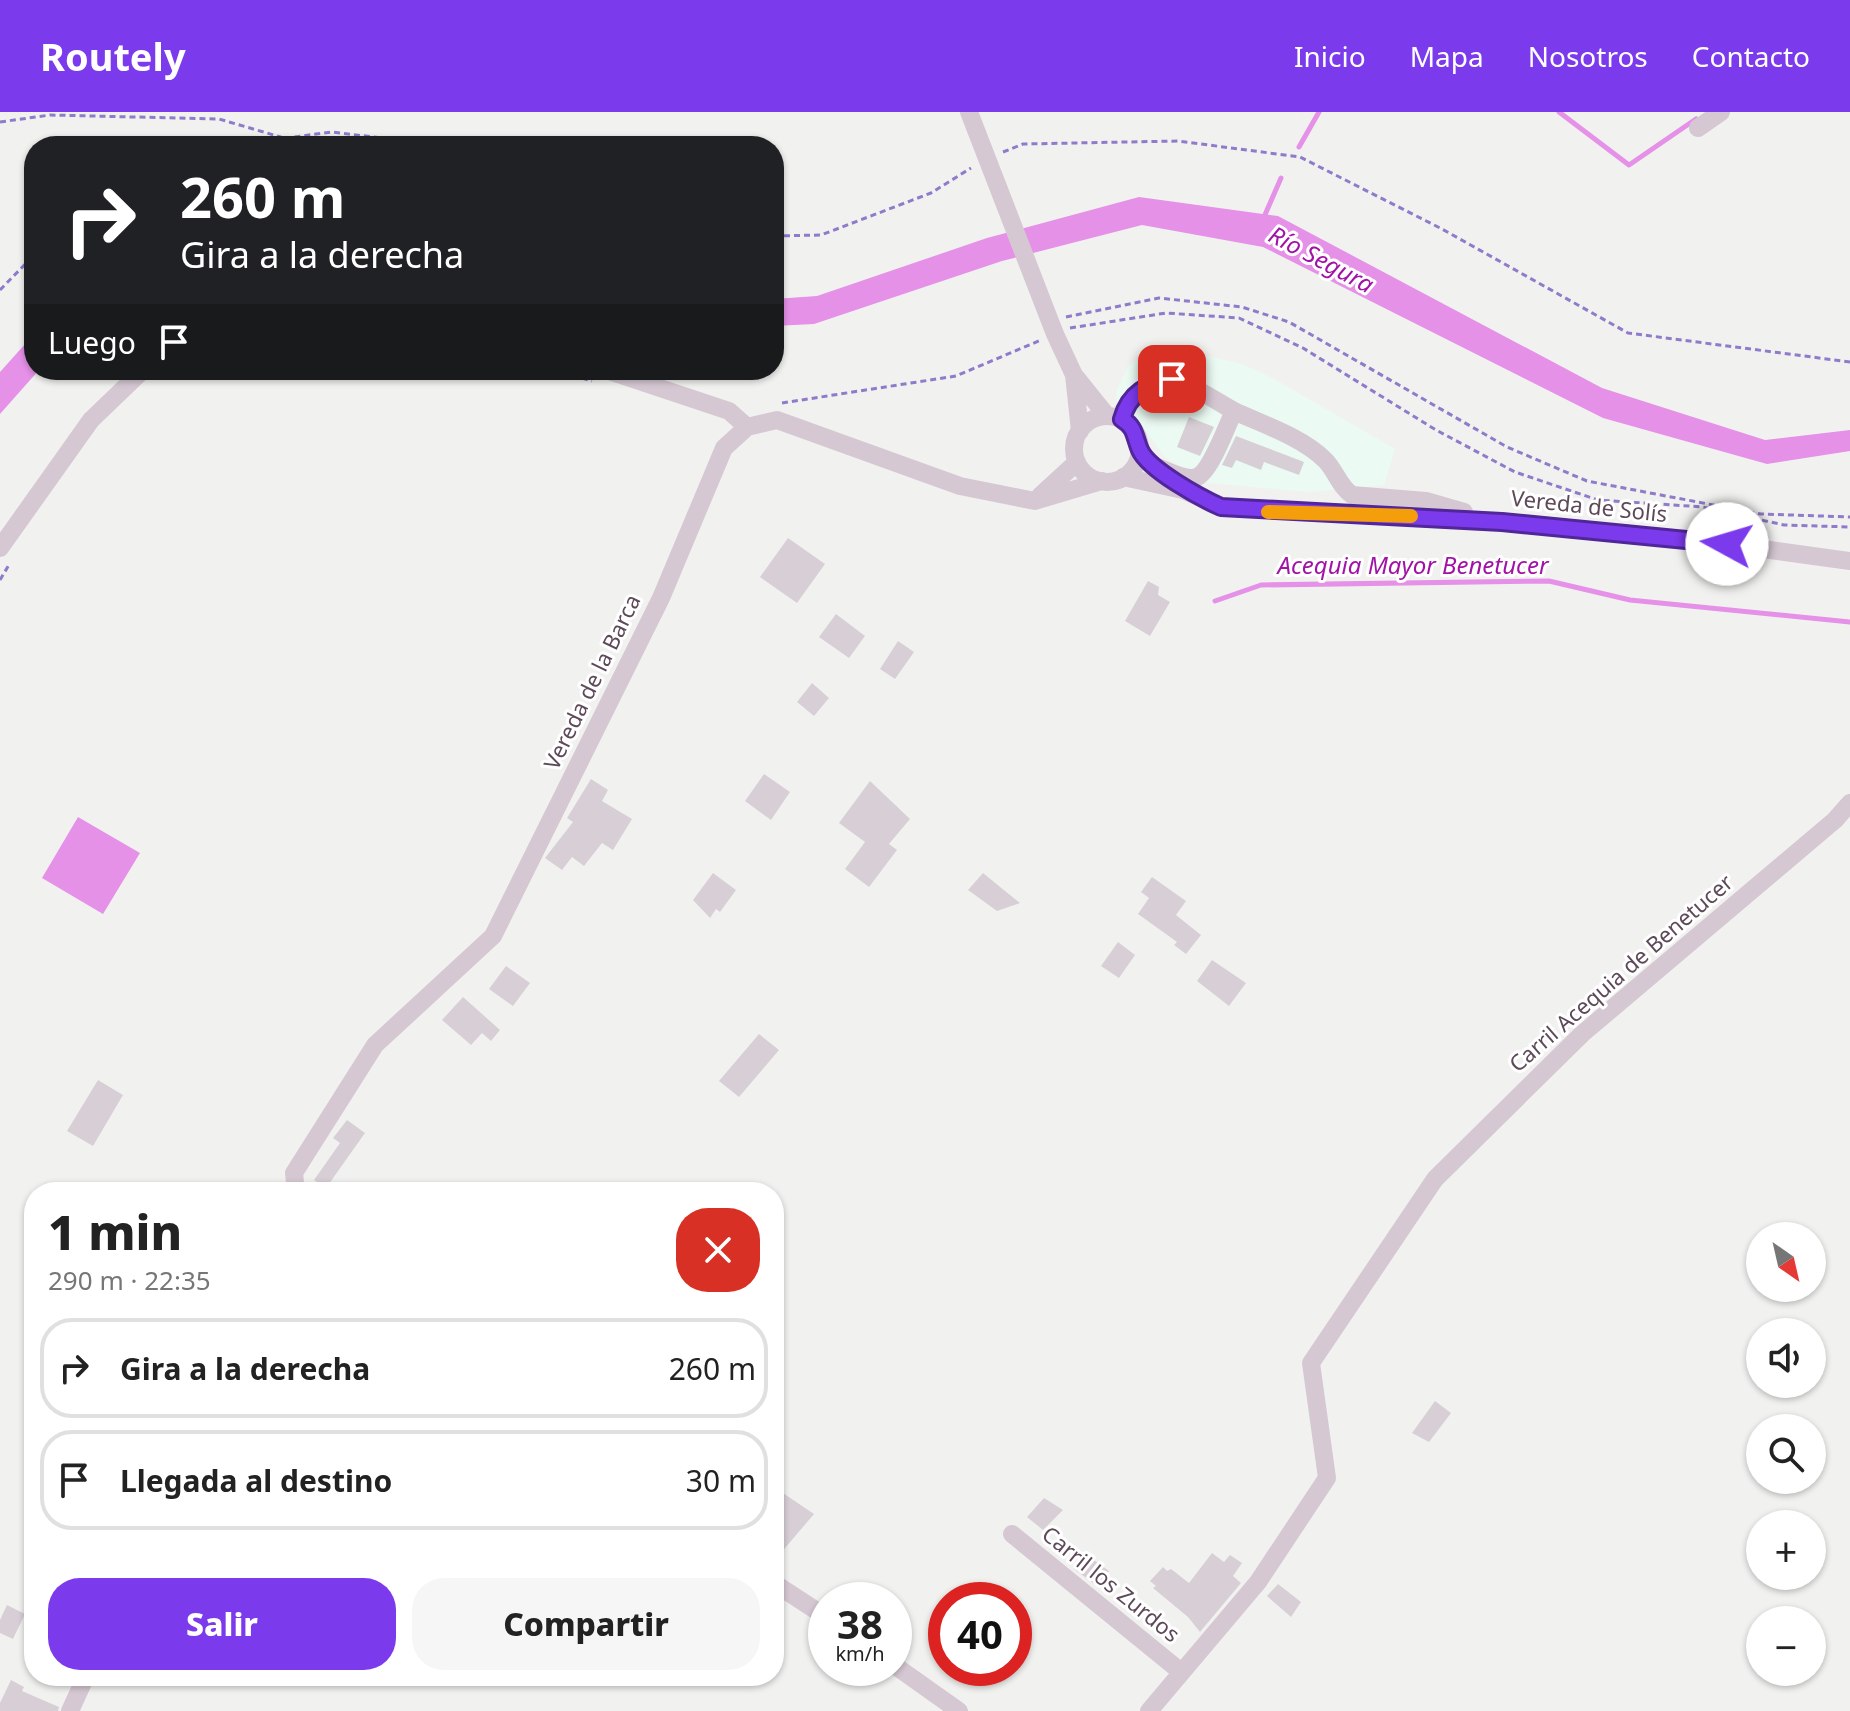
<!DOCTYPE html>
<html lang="es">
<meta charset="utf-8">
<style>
:root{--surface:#fff;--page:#f6f6f6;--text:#222;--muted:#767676;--line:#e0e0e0;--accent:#7c3aed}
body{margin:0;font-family:"Noto Sans",sans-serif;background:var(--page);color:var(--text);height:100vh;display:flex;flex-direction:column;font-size:30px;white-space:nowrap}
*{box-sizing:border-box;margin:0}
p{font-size:26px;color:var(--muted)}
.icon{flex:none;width:44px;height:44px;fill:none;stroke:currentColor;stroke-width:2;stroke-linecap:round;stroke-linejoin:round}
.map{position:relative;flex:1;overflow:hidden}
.details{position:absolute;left:24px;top:1070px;width:760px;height:504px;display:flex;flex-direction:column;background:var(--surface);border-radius:32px;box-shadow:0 2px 6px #0004}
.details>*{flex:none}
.top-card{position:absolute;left:24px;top:24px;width:760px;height:244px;border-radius:32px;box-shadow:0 2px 6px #0004;background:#202124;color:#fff;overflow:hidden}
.needle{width:52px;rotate:146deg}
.controls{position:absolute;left:1746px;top:1110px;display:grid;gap:16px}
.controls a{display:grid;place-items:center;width:80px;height:80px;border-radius:50%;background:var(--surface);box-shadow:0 2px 6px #0004;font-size:40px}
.speed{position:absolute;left:808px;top:1470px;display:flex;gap:16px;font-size:40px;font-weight:700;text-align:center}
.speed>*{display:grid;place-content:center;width:104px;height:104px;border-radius:50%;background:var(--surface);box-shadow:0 2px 6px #0004;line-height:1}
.speed small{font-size:20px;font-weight:400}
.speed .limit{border:12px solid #d22;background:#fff;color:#111}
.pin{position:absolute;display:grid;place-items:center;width:68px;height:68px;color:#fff;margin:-34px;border-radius:16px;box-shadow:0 4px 12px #0006}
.me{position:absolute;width:88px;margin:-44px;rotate:276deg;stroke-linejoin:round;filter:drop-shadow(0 0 6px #0008)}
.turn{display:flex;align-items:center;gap:28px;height:168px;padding:0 24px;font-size:36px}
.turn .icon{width:104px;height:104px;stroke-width:2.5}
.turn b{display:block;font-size:56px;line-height:68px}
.then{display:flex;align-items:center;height:76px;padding:0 24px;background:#0003;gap:16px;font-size:30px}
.round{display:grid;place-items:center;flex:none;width:84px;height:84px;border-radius:32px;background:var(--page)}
.overview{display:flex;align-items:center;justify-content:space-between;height:136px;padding:0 24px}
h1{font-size:48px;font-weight:800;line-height:60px}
.action{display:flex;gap:16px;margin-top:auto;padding:16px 24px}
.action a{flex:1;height:92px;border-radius:32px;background:var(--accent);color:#fff;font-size:32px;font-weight:800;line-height:92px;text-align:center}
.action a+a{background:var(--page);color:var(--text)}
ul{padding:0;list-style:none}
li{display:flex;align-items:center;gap:24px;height:100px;margin:0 16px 12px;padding:0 8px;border:4px solid var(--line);border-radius:32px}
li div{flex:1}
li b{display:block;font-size:30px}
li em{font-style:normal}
header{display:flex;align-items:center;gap:48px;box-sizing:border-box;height:112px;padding:0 40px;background:var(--accent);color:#fff}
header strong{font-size:38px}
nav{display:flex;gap:44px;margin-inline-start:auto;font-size:28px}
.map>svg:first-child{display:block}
.commercial{fill:#ebfbf3}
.water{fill:#e591e8}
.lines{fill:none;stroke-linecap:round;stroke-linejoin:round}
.stream{stroke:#e591e8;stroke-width:5}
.building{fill:#d7cfd5}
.path{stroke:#8f7bca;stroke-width:3;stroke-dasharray:6 4;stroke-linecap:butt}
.minor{stroke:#d6c8d3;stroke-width:18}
.route-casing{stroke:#51269a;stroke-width:20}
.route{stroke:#7c3aed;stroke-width:14}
.slow{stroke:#f59e0b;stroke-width:14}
.labels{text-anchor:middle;stroke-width:6;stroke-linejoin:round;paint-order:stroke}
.street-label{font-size:22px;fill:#5d4958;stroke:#fff}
.water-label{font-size:24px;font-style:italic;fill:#a013a6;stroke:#fff}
</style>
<header>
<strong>Routely</strong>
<nav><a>Inicio</a><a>Mapa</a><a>Nosotros</a><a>Contacto</a></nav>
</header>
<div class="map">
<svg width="1850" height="1599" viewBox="0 0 1850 1599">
<rect width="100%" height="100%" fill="#f1f2f0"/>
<path class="commercial" d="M1191,240L1242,252L1276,268L1395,337L1384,373L1309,380L1208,371L1165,345L1135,304L1117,291L1116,280L1129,253L1148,242Z"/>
<path class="water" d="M1139,85L1278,104L1602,276L1765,328L1850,318V339L1767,352L1603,306L1263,135L1142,113L1002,149L814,212L774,214V187L817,184L987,126Z
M34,222V258H39L0,302V260Z
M78,705L140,741L103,802L42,766Z"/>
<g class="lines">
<path class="stream" d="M1559,0L1629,53L1696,7
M1299,35L1319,0
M1264,105L1281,66
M1215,489L1261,473L1549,469L1630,488L1850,510"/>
</g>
<path class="building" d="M1189,305L1214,315L1200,344L1177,335Z
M1236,324L1304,350L1299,363L1264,350L1261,358L1236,348L1232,356L1222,353Z
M788,426L825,452L797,491L760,465Z
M1148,469L1159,475L1158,483L1170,490L1150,524L1125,509Z
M836,502L865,524L849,546L819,525Z
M898,529L914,540L895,567L880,557Z
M812,571L829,586L814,604L797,590Z
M764,662L790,680L771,708L745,689Z
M591,667L608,678L602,689L632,707L613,738L602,731L584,754L572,745L562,758L545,746L573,710L567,706Z
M870,669L910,707L889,732L897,738L869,775L845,757L865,730L839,711Z
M713,761L736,778L720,800L716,797L710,806L693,788Z
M983,761L1020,791L997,799L968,778Z
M1152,765L1186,789L1176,803L1201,823L1186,842L1174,833L1177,830L1138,802L1149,786L1141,780Z
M1118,830L1135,843L1119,866L1101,854Z
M1212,848L1246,871L1229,894L1197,869Z
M506,854L530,871L513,894L489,877Z
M463,885L500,918L491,929L482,921L471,933L442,908Z
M759,922L779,938L739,985L719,969Z
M98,968L123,983L93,1034L67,1019Z
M347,1008L365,1021L326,1076L314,1068L340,1031L333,1026Z
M1435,1289L1451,1301L1429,1330L1412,1321Z
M774,1375L814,1402L774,1449Z
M1044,1386L1063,1398L1043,1418L1027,1405Z
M1212,1441L1224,1450L1230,1443L1242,1451L1233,1464L1241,1471L1200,1520L1188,1505L1153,1476L1156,1474L1150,1469L1163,1455L1167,1459L1171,1457L1189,1471Z
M1086,1442L1109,1459L1097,1474L1074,1457Z
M1278,1472L1301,1490L1291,1505L1267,1484Z
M7,1493L25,1502L13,1527L0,1521V1508Z
M11,1568L24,1575L22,1579L59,1595L58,1599H0V1591Z"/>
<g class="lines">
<path class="path" d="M0,10L50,3L219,7L284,26
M225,34L332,20L448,34
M1003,40L1023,32L1178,29L1300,45L1442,117L1628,221L1850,250
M774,124L821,123L931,81L971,56
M0,178L34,143
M1066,205L1159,186L1242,195L1289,210L1507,335L1587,369L1761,402L1850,405
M1070,216L1166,201L1239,206L1303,236L1436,318L1515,360L1598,388L1703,395L1784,413L1850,415
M553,258L592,269
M159,264L165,258
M782,291L956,264L1041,228
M0,468L10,451"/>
<path class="minor" d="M969,0L1055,222L1074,263L1107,304
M1698,16L1721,0
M606,258L729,299L747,315
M1074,263L1080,319
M1074 337a33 33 0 1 1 66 0a33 33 0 1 1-66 0Z
M1122,307C1128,287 1148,264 1172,267C1187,269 1219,291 1234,299
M1160,356C1170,360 1186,369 1197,365C1211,359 1227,313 1234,299C1262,312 1302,325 1325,348C1336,359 1339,374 1352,383L1426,389L1464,400
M1123,365L1183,378L1221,395L1502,410L1727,432L1850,449
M1040,384L1077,350
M0,436L91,308L143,258
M296,1080L294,1061L375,933L493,824L661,486L724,336L747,315L777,308L960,374L1035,389L1102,369
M1012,1422L1180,1559
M774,1471L826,1505
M894,1553L959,1599
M70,1599L86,1564
M1149,1599L1258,1470L1327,1366L1311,1251L1435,1067L1582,922L1835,708L1850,691"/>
</g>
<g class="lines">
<g class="route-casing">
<path id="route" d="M1172,267C1147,272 1129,281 1122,307C1136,316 1134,324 1140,338C1149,358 1201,386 1221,395L1502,410L1727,432"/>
</g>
<use href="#route" class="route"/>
<path class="slow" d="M1268,400L1411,404"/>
</g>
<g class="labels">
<g class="street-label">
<text transform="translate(1589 394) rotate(6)" y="8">Vereda de Solís</text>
<text transform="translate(592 570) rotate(-64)" y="8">Vereda de la Barca</text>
<text transform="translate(1621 861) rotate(-41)" y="8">Carril Acequia de Benetucer</text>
<text transform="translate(1111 1472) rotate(39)" y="8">Carril los Zurdos</text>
</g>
<g class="water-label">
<text transform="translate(1321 148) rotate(28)" y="8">Río Segura</text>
<text x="1413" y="462">Acequia Mayor Benetucer</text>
</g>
</g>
</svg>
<div class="controls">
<a><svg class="needle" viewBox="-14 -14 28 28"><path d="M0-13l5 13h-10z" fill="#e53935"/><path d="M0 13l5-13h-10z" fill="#767676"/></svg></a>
<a><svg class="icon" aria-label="sound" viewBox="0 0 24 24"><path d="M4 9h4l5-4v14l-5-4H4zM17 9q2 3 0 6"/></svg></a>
<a><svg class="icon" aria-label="search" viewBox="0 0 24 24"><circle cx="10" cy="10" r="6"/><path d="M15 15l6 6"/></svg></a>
<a>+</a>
<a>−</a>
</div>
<div class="speed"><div>38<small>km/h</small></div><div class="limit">40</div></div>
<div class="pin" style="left:1172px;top:267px;background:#d93025"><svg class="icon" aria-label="arrive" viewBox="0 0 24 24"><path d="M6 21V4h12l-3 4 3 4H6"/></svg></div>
<svg class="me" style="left:1727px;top:432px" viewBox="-20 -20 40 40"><circle r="19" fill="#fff"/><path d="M0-13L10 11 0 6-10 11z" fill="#7c3aed"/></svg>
<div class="top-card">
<div class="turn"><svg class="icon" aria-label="right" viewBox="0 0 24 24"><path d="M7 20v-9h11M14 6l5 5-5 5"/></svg><div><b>260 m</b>Gira a la derecha</div></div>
<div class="then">Luego<svg class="icon" aria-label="arrive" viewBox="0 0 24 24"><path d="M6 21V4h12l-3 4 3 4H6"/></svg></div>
</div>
<section class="details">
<div class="overview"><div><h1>1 min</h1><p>290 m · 22:35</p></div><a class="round" style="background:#d93025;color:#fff"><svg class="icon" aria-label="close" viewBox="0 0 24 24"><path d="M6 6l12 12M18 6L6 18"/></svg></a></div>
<ul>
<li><svg class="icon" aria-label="right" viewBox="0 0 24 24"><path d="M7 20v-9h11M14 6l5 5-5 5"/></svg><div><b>Gira a la derecha</b></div><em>260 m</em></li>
<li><svg class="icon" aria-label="arrive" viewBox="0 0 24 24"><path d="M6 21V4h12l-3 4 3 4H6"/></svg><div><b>Llegada al destino</b></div><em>30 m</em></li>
</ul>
<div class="action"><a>Salir</a><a>Compartir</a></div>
</section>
</div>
